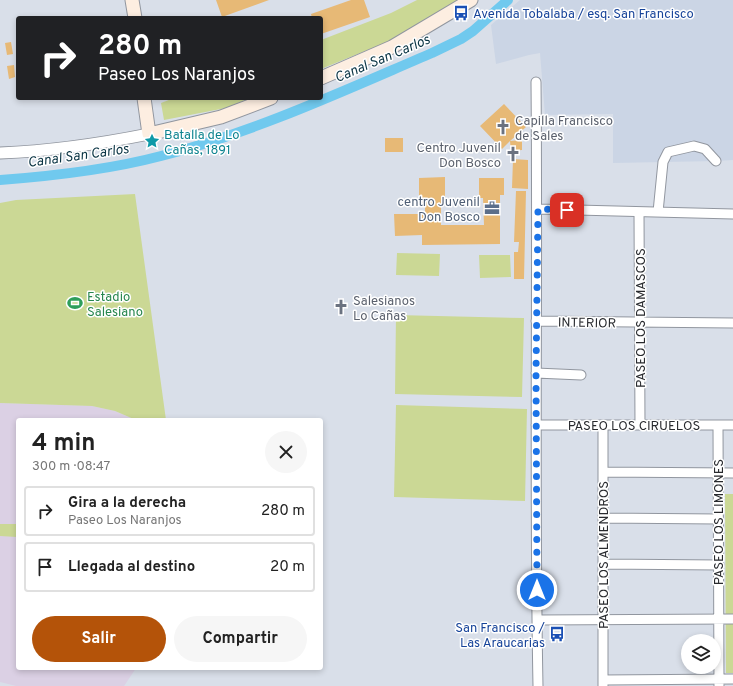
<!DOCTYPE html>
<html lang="es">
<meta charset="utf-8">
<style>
:root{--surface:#fff;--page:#f6f6f6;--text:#222;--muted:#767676;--line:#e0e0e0;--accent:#b45309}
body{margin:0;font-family:Overpass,sans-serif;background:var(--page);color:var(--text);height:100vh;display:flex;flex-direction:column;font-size:15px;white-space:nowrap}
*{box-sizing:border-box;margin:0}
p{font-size:13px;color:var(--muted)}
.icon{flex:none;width:22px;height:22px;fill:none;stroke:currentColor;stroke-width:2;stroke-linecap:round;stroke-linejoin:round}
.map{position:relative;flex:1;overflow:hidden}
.panel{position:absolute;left:16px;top:418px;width:307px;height:252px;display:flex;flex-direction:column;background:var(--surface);border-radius:4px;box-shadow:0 2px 6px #0003}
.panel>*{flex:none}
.top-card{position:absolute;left:16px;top:16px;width:307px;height:84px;border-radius:4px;box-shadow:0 2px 6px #0003;background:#202124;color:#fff;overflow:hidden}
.buttons{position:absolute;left:681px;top:634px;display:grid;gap:8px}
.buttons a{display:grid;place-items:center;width:40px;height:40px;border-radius:50%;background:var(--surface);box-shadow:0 2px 6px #0003;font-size:20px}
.pin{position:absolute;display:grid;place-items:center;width:34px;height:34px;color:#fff;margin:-17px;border-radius:8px;box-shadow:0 2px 6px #0006}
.me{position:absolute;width:44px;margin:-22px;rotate:0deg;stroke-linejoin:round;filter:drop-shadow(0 0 3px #0008)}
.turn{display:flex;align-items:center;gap:14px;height:84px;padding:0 16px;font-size:18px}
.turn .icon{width:52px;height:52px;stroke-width:2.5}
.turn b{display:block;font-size:28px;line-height:34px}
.round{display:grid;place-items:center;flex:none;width:42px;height:42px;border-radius:21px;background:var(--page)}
.overview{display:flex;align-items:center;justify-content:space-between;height:68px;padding:0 16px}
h1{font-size:24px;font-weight:700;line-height:30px}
.button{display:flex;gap:8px;margin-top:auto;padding:8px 16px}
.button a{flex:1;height:46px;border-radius:24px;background:var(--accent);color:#fff;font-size:16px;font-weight:700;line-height:46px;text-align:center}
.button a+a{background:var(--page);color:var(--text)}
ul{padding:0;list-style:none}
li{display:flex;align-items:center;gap:12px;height:50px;margin:0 8px 6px;padding:0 8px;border:2px solid var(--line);border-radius:4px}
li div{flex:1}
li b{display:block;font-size:15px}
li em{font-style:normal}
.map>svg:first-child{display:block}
.built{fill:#cbd5e5}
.education{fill:#dbd0e4}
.green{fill:#cbd895}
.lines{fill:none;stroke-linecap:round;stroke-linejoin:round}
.canal{stroke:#70c9ee;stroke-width:10}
.building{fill:#e7b976}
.minor-casing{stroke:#91969f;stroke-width:11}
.tertiary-casing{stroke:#91969f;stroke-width:13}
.secondary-casing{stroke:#91969f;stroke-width:15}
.minor{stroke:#fff;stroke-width:9}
.tertiary{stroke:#fff;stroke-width:11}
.secondary{stroke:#fdeee1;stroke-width:13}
.route{stroke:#1a73e8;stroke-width:7;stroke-dasharray:0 12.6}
.labels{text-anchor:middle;stroke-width:3;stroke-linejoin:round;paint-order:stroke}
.transit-label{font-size:13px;fill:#164399;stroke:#fff;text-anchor:start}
.worship-label{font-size:13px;fill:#5b616d;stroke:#fff;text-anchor:start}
.culture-label{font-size:13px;fill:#0d838f;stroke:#fff;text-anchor:start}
.service-label{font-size:13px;fill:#4e5e75;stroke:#fff;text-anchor:end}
.leisure-label{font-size:13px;fill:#27864d;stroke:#fff;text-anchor:start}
.street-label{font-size:13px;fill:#282a2e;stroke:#fff}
.water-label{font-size:14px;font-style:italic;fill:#093343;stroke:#fff}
</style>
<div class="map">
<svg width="733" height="686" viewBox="0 0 733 686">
<rect width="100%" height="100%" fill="#d9dfe9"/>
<path class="built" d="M520,0H733V160L716,161L613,163V114L545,115L540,53L529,55L496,64L491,25Z"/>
<path class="education" d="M0,403L92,406L115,411L136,420H18V668H136L124,686H16L0,682Z"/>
<path class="green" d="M417,0H461L392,40L321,69V40L391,13Z
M174,98H250L226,108L164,120L161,103Z
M135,194L166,420H136L115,411L92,406L0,403V203L16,200Z
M397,253L440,254L439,276L396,275Z
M479,255H510L511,277L480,278Z
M396,315L524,318L522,397L395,394Z
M396,405L527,409L525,501L394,497Z
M725,494H733V673H726Z
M0,524H18L17,537L0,536Z"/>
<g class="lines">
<path class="canal" d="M0,180C54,176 108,170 161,156C255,132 343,91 432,53L461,39L473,31L508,0"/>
</g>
<path class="building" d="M216,0H269L222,17Z
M351,0H364L370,17L321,34V18H312L311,14Z
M11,42L13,54L7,55L5,43Z
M14,65L15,77L9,79L7,66Z
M504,104L526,127L510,141L502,149L480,126Z
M385,138H403V152H385Z
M522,140V150L511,151L510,141Z
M513,159L528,160V189L512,188Z
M445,177V198L441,200V225H484L483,198H479V178H504V195H500V244L422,245V235L395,236L394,214H425V203H419V178Z
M516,191H526L524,279H514V252H518L519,242H514Z"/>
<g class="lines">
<g class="minor-casing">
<path id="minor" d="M536,82C538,283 534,485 538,686
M538,209L733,214
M639,212L640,425
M658,212L663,162L668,152L694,146L705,149L716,161
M536,321L733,323
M536,373L581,375
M536,425H733
M718,425L719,686
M603,472L733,473
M603,518L718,519
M603,564L719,565
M537,620L733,619
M603,680L733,679
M603,686V425"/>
</g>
<g class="tertiary-casing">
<path id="tertiary" d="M0,153C50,151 99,144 149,134"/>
</g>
<g class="secondary-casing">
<path id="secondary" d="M132,0L135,18
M321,78L392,47L471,0
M144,98L149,134L221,117L271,98"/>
</g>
<use href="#minor" class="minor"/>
<use href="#tertiary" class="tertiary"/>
<use href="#secondary" class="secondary"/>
</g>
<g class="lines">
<path class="route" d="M537,590L536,374L538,209L567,210"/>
</g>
<defs>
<g id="bus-bare" transform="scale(1.2)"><path d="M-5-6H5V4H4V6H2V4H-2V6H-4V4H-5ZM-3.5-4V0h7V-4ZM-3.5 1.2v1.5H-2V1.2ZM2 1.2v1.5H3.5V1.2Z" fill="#1a4fb4" stroke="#fff" stroke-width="2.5" paint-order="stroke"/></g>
<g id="church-bare" transform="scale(1.2)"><path d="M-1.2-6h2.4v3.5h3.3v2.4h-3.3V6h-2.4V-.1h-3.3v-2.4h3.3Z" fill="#6b7280" stroke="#fff" stroke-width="2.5" paint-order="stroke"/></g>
<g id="sight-bare" transform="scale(1.2)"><path d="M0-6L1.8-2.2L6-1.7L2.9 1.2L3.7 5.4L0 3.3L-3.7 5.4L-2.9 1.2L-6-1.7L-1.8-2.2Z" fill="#0f9aa8" stroke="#fff" stroke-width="2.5" paint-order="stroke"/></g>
<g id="office-bare" transform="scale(1.2)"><path d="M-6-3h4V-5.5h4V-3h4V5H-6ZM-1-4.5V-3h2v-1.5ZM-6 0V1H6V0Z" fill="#5c6f8a" stroke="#fff" stroke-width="2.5" paint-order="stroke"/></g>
<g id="stadium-bare" transform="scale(1.2)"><path d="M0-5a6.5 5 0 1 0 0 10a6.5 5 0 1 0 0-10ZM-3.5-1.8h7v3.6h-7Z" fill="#2e9e5b" stroke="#fff" stroke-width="2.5" paint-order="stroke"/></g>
</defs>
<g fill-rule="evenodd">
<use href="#bus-bare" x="461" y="13"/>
<use href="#church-bare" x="503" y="127"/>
<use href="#sight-bare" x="152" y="141"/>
<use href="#church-bare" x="513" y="154"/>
<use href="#office-bare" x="492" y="208"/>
<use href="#stadium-bare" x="75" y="303"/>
<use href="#church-bare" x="341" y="307"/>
<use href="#bus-bare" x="557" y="634"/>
</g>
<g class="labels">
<g class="transit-label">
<text x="473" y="18">Avenida Tobalaba / esq. San Francisco</text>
<text x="545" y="632" text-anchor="end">San Francisco /<tspan x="545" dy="15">Las Araucarias</tspan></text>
</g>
<g class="worship-label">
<text x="515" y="125">Capilla Francisco<tspan x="515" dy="15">de Sales</tspan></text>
<text x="501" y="152" text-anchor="end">Centro Juvenil<tspan x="501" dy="15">Don Bosco</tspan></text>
<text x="353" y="305">Salesianos<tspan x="353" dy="15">Lo Cañas</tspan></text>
</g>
<g class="culture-label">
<text x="164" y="139">Batalla de Lo<tspan x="164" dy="15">Cañas, 1891</tspan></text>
</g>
<g class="service-label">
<text x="480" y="206">centro Juvenil<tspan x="480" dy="15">Don Bosco</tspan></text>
</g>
<g class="leisure-label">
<text x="87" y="301">Estadio<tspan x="87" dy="15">Salesiano</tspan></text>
</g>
<g class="street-label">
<text transform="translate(640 318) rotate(-90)" y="5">PASEO LOS DAMASCOS</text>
<text transform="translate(587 322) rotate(1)" y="5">INTERIOR</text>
<text x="634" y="430">PASEO LOS CIRUELOS</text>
<text transform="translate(718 522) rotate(-90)" y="5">PASEO LOS LIMONES</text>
<text transform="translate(603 555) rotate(-90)" y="5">PASEO LOS ALMENDROS</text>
</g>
<g class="water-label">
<text transform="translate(382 58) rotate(-23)" y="5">Canal San Carlos</text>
<text transform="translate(78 155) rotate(-8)" y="5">Canal San Carlos</text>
</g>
</g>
</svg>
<div class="buttons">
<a><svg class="icon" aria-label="layers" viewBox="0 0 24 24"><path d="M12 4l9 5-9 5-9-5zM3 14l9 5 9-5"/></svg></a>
</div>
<div class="pin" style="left:567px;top:210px;background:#d93025"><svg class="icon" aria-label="arrive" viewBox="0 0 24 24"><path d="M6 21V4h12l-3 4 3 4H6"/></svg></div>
<svg class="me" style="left:537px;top:590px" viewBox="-20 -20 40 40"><circle r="17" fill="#1a73e8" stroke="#fff" stroke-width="3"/><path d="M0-11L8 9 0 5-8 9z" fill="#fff"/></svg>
<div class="top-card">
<div class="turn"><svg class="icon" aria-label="right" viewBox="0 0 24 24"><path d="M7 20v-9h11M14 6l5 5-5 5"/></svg><div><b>280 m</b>Paseo Los Naranjos</div></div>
</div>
<section class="panel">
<div class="overview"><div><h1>4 min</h1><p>300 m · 08:47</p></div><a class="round"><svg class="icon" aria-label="close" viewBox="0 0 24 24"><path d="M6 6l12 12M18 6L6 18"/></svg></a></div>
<ul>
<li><svg class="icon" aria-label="right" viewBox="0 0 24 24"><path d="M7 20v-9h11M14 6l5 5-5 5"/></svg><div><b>Gira a la derecha</b><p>Paseo Los Naranjos</p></div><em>280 m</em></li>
<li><svg class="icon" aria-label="arrive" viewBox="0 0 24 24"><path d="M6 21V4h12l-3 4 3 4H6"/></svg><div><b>Llegada al destino</b></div><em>20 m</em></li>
</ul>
<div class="button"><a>Salir</a><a>Compartir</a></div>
</section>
</div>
